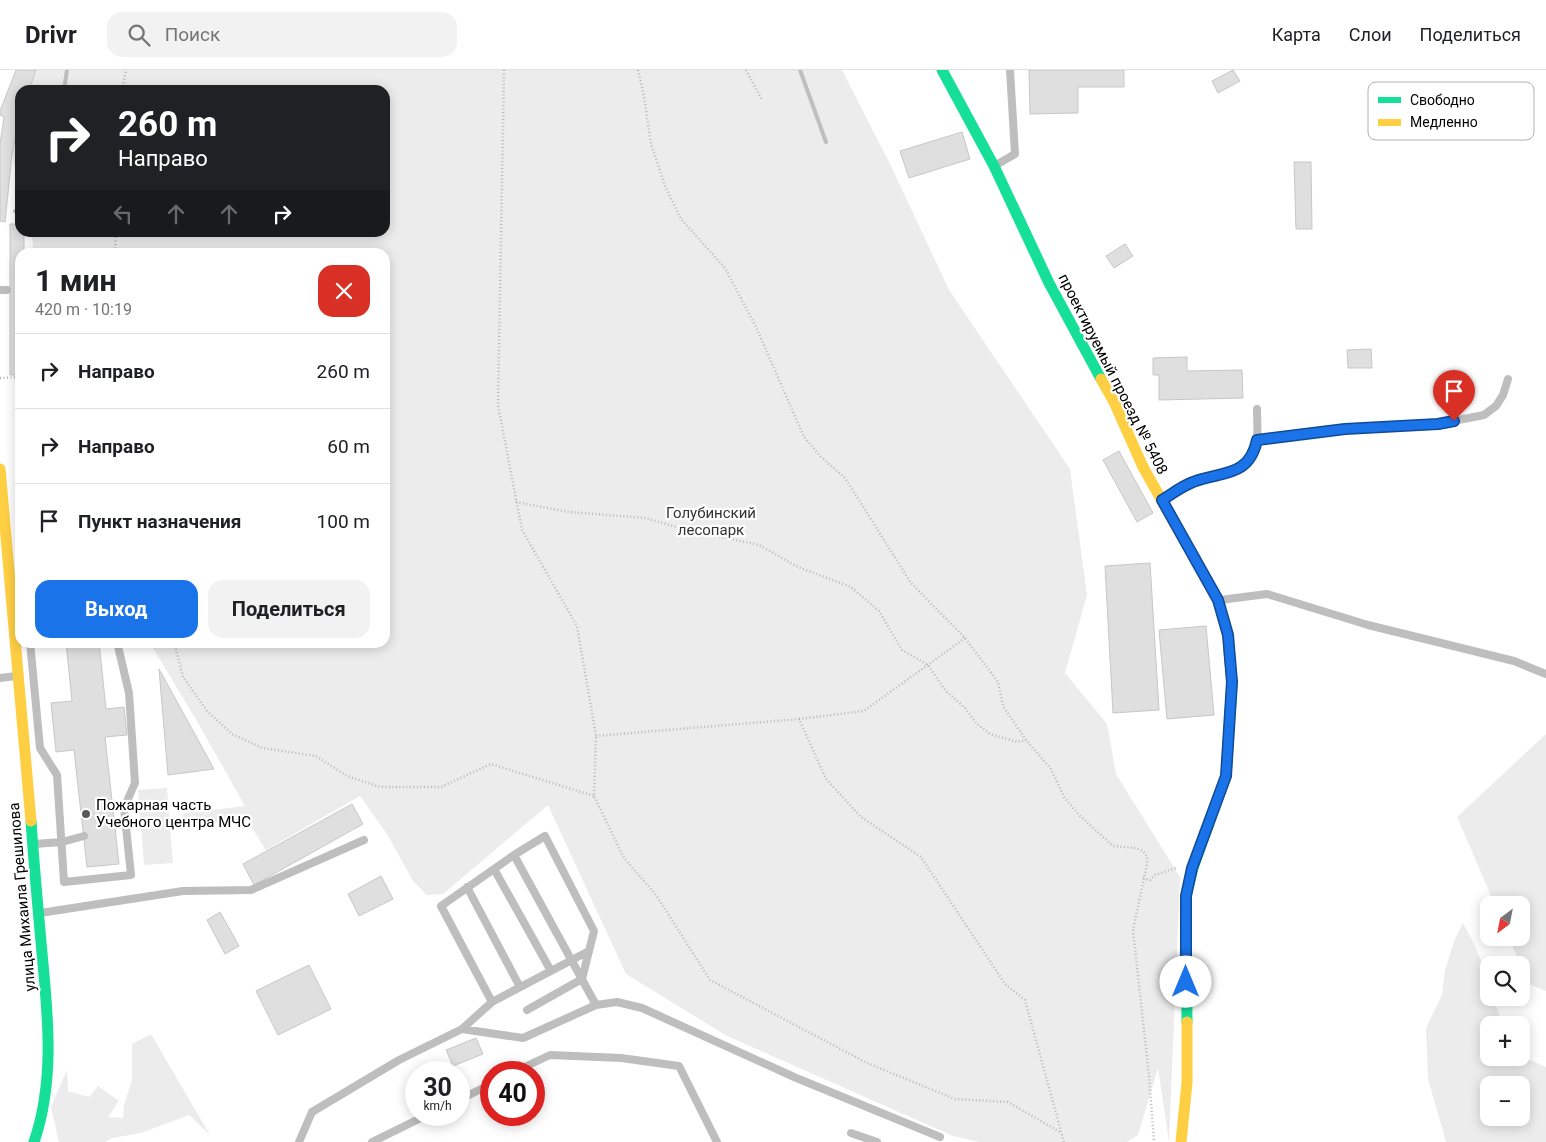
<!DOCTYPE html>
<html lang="ru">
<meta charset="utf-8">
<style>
:root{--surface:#fff;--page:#f2f2f2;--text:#202124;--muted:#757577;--line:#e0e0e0;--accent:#1a73e8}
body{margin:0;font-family:Roboto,sans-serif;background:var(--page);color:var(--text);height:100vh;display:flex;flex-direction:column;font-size:19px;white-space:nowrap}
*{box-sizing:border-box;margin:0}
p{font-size:16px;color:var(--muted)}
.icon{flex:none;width:28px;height:28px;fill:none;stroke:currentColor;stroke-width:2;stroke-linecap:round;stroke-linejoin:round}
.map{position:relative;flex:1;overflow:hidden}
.sheet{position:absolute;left:15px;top:178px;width:375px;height:400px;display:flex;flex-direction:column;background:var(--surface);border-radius:15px;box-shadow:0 2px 12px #0003}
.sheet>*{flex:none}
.top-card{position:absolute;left:15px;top:15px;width:375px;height:152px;border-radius:15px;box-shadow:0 2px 12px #0003;background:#202124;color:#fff;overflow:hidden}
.needle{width:32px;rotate:212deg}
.buttons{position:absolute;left:1480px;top:826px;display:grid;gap:10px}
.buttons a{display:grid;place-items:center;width:50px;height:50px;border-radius:10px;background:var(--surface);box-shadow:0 2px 12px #0003;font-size:25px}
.speed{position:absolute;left:405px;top:991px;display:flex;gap:10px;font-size:25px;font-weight:700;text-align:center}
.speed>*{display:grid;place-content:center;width:65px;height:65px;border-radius:50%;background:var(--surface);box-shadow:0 2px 12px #0003;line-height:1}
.speed small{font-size:12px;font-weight:400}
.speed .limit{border:8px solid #d22;background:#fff;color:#111}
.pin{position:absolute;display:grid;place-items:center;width:42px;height:42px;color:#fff;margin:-51px -21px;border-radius:50% 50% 50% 0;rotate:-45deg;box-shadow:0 0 5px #0007}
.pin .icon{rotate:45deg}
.me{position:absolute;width:55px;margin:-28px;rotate:0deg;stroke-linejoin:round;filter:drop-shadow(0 0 4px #0008)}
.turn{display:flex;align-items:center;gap:18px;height:105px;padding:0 20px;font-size:22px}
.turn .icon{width:65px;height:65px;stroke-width:2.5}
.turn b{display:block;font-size:35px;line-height:42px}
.lanes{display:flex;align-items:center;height:48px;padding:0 20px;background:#0003;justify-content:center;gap:25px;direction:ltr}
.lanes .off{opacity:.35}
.round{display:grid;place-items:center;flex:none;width:52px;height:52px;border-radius:15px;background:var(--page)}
.headline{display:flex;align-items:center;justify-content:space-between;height:85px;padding:0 20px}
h1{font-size:30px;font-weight:700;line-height:38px}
.action{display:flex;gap:10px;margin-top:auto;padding:10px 20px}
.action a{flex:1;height:58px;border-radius:15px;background:var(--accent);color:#fff;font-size:20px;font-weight:700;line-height:58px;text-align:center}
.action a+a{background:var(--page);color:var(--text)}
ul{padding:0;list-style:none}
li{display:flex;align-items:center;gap:15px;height:75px;padding:0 20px;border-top:1px solid var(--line)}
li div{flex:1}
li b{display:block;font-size:19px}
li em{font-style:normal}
header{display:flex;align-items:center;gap:30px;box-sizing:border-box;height:70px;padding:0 25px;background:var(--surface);border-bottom:1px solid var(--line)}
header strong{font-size:24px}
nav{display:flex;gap:28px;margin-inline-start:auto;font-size:18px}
.search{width:350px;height:45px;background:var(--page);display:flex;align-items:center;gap:12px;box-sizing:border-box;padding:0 18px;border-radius:15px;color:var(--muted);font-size:19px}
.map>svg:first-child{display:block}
.green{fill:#ececec;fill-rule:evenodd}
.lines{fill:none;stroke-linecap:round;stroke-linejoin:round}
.stream{stroke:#bfbfbf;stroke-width:4}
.building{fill:#dfdfdf;stroke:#c7c7c7}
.path{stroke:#b9b9b9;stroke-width:2.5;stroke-dasharray:1 2.5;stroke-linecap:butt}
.lane{stroke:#bebebe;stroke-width:8}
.fast{stroke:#16e098;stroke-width:11}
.slow{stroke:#ffcf43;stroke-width:11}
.route-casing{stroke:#114b97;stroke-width:12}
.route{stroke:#1a73e8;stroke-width:9}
.poi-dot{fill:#595959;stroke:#fff;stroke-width:2}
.labels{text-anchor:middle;stroke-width:4.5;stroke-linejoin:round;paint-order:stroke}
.street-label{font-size:15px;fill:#000;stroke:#fff}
.park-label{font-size:15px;fill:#333;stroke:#fff}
.poi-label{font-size:15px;fill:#000;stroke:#fff;text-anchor:start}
.key{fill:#fff;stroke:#b2b2b2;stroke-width:1}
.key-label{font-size:14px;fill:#000}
</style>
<header>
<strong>Drivr</strong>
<div class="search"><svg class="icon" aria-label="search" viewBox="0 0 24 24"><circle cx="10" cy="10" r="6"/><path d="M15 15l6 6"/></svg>Поиск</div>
<nav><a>Карта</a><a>Слои</a><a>Поделиться</a></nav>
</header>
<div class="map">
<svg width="1546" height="1072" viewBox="0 0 1546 1072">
<rect width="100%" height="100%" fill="#fff"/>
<path class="green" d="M36,0H842L892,98L949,220L1070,399L1087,525L1065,603L1107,654L1116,704L1180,807L1169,1072L1158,998L1138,1065L1127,1072H979L953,1066L727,966L626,904L548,735L443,824L427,825L413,811L387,764L360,726L266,780L247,750L176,756L185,743L245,736L198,653L150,573L385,572V182H32L33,173L31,163L385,162V20H29Z
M20,43V119L12,84Z
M1546,664V921L1529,914L1509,868H1521V835H1495L1457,747Z
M167,718L173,793L144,795L138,720Z
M1463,853C1475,875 1489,902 1489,928H1493L1503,955H1489V988H1521V986L1546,997V1072H1446L1428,1009L1426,958L1442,925L1445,900L1455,869ZM1489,1015H1521V1048H1489Z
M151,964L210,1065L189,1045L141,1063L112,1068L105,1072H59L51,1037L67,1000L68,1021L89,1027L98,1016L119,1031L108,1047L123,1048L124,1035L132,1010V974Z"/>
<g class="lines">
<path class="stream" d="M800,0L826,72
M64,20L67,0
M15,141L20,139"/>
</g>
<path class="building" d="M16,0H36L29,20H20V43L12,84L5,152L0,151V74L4,47L0,45V41Z
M1029,0H1124V17H1078V43L1030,44Z
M1233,0L1240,11L1218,23L1212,11Z
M962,62L970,89L909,108L900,81Z
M1294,92H1311L1312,159H1296Z
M10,154H20V162H24V182H20V305H10Z
M1125,174L1133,186L1114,198L1106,186Z
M1371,279L1372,298H1348L1347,280Z
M1187,287V301L1242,300L1243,328L1159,330V305H1153V288Z
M1119,381L1153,443L1137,452L1103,390Z
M1150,493L1159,640L1113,643L1105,496Z
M1206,556L1214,645L1167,649L1159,560Z
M66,572H99L106,639L124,637L127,665L105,667L119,794L87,797L74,680L56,682L51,633L72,631Z
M159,599L214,699L168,705Z
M352,734L363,754L254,815L243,794Z
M381,806L393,829L359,846L348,824Z
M220,842L239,876L225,884L207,850Z
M309,895L331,939L278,965L256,921Z
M476,968L483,984L453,996L446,980Z"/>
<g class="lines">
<path class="path" d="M504,0L498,335L522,460L577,556L596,666L594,726L624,788L656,825L710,910L867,993L955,1029L1008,1032L1060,1062
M638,0L644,26L651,74L665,116L681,149L725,198L756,257L804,367L821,387L845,408L911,513L965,568L998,612L1003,636L1026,670L1051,699L1064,727L1080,746L1113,776L1136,778L1143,781L1147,786V794L1133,860L1149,1005L1154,1072
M746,0L762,30
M124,20L123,15L126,0
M115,182L116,162
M0,308L20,307
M516,432L569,442L645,448L684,459L759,475L798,497L851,517L879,541L902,580L928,595L945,620L965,638L976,653L990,664L1017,672L1026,670
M174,572L183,607L207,641L232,664L262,678L316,686L347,706L380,717H441L491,694L594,726
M799,649L864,641L965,568
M596,666L799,649L826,709L861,747L921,787L1005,914L1025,930L1064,1072
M1143,808L1150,810L1155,805L1176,798"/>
<path class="lane" d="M996,95L1015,84L1010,0
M0,220H7
M1257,370L1345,359L1438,354L1484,345L1496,336L1503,325L1508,309
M1163,429C1173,423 1183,415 1194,412C1212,405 1248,403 1255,382C1259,368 1257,353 1257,339
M1220,530L1267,524L1368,555L1514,591L1546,604
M30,572L40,678L57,705L64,812L131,805L124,738L135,713L129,623L117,572
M0,608L16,606
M34,774L62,772L84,766
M514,785L596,935
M494,799L551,901
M467,817L520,917
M40,843L183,821L251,820L364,770
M492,932L441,836L514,785L545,766L594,861L582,909L527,940
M462,959L492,932L589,881
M514,1002L550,985L621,988L679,996L717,1072
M459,1030L491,1014
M851,1063L877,1072
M299,1072L312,1042L399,990L462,959L523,968L596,935L617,932L642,938L794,1007L940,1067
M372,1072L427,1045"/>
<path class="fast" d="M942,0L994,96L1049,213L1101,309
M31,751C34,795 38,839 42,883C48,946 55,1011 34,1072
M1187,952L1186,826L1193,798L1226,706L1232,612L1229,581"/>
<path class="slow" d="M1101,309L1114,332L1143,397L1218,530L1228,565L1229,581
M0,399L31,751
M1181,1072L1187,1013V952"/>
</g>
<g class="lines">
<g class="route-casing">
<path id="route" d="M1186,912V826L1192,798L1226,706L1232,612L1228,565L1218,530L1162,430C1172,424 1182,416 1193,412C1221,401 1249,408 1257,370L1345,359L1438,354L1454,351"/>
</g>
<use href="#route" class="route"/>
</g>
<circle class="poi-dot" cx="86" cy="744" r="5"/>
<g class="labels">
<g class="street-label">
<text transform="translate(1113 304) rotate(63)" y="5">проектируемый проезд № 5408</text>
<text transform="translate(22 827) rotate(-95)" y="5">улица Михаила Грешилова</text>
</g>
<g class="park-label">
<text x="711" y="448">Голубинский<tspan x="711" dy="17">лесопарк</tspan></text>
</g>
<g class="poi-label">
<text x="96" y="740">Пожарная часть<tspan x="96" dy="17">Учебного центра МЧС</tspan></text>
</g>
</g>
<rect x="1368" y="12" width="166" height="58" rx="8" class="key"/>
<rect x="1378" y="27" width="23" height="6" fill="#16e098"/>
<rect x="1378" y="49" width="23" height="7" fill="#ffcf43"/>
<g class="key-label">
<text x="1410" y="35">Свободно</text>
<text x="1410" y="57">Медленно</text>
</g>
</svg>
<div class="buttons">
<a><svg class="needle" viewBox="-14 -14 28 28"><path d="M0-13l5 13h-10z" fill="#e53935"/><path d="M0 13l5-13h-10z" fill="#757577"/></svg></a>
<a><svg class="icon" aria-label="search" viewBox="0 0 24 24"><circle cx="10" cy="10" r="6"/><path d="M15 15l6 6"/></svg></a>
<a>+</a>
<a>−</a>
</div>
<div class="speed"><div>30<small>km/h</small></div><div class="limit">40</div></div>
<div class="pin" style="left:1454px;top:351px;background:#d93025"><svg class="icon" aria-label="arrive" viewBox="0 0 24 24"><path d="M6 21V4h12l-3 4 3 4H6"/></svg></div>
<svg class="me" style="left:1186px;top:912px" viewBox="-20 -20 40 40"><circle r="19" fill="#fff"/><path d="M0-13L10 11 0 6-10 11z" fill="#1a73e8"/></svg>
<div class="top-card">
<div class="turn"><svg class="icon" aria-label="right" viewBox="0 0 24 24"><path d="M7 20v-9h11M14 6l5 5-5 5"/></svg><div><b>260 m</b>Направо</div></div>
<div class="lanes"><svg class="icon off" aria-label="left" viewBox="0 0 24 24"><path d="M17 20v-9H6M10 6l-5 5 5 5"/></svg><svg class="icon off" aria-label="ahead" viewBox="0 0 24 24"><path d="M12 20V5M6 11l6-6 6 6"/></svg><svg class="icon off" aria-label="ahead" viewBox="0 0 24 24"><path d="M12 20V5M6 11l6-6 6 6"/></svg><svg class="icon" aria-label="right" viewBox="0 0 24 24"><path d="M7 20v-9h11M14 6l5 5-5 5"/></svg></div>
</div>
<section class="sheet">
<div class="headline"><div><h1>1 мин</h1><p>420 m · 10:19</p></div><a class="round" style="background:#d93025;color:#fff"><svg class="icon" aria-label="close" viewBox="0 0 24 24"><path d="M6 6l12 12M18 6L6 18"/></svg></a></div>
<ul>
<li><svg class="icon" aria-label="right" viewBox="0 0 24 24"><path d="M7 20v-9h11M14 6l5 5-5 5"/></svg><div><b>Направо</b></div><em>260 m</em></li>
<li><svg class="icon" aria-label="right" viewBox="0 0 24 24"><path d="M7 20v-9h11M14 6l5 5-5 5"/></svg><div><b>Направо</b></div><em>60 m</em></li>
<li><svg class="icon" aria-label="arrive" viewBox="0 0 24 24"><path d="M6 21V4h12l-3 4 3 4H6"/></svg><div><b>Пункт назначения</b></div><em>100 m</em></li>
</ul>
<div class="action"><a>Выход</a><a>Поделиться</a></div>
</section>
</div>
